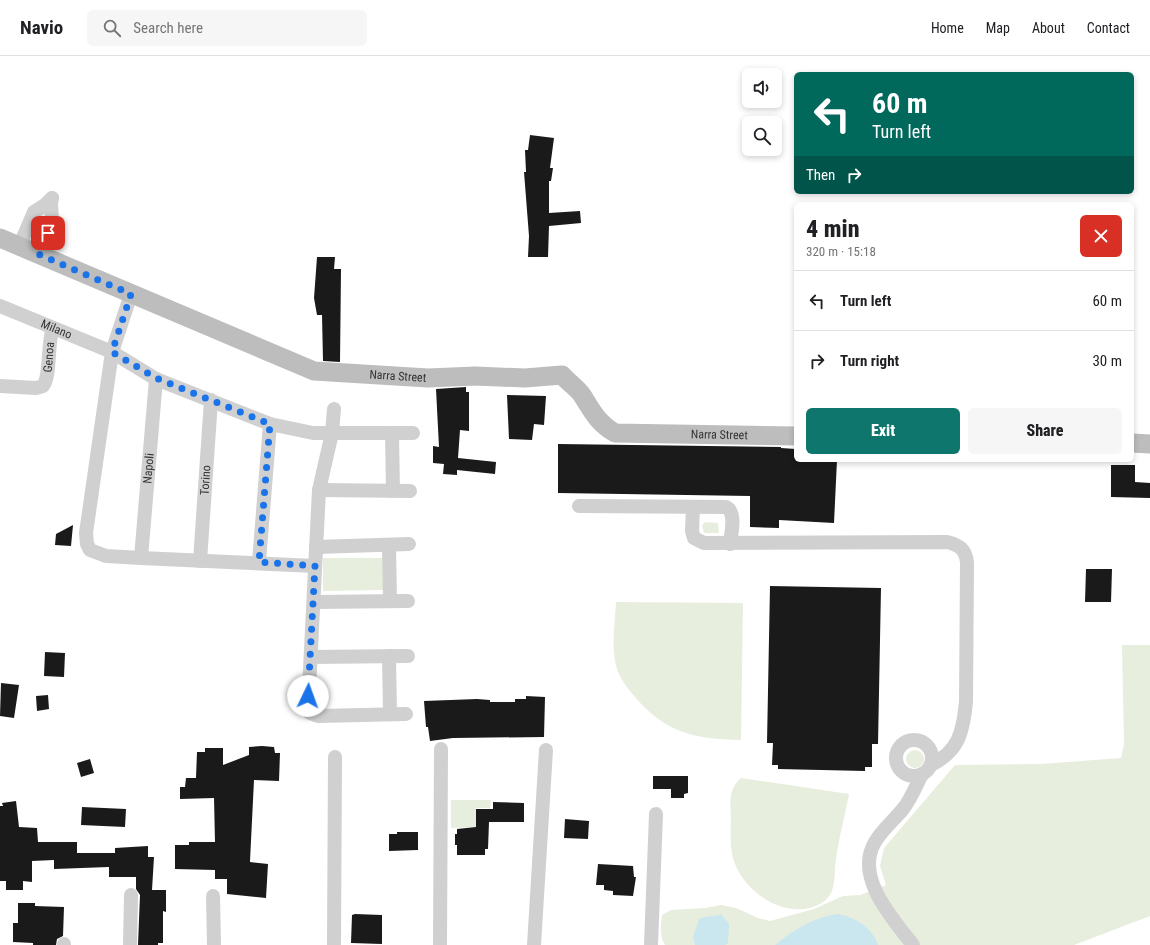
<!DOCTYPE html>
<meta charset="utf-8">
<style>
:root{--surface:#fff;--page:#f6f6f6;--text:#202124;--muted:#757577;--line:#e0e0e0;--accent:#0f766e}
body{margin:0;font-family:"Roboto Condensed",sans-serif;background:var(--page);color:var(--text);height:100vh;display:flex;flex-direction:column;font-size:15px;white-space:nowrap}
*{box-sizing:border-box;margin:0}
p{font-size:13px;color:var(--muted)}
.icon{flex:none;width:22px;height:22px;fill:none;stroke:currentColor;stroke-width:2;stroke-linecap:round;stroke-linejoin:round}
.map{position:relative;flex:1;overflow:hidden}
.drawer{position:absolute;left:794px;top:146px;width:340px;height:260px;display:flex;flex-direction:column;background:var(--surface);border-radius:6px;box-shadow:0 2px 6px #0003}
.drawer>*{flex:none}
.guide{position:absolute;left:794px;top:16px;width:340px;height:122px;border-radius:6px;box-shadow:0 2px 6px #0003;background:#00695c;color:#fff;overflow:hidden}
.buttons{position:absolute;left:742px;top:12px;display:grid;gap:8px}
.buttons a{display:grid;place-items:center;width:40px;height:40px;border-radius:6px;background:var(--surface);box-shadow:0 2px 6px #0003;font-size:20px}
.pin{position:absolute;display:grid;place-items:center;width:34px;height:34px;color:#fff;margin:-17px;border-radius:8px;box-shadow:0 2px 6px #0006}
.me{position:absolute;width:44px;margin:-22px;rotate:3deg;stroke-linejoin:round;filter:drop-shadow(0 0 3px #0008)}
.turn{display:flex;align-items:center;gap:14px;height:84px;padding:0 12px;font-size:18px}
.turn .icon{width:52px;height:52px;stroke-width:2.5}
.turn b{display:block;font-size:28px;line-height:34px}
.then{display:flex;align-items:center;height:38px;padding:0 12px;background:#0003;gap:8px;font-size:15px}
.round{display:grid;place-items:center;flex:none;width:42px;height:42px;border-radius:6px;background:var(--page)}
.head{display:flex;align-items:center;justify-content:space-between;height:68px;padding:0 12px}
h1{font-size:24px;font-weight:800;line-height:30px}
.action{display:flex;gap:8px;margin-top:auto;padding:8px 12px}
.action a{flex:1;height:46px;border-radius:6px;background:var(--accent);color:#fff;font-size:16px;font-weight:800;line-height:46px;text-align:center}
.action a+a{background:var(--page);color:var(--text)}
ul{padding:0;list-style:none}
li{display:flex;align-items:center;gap:12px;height:60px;padding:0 12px;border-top:1px solid var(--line)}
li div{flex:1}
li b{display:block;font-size:15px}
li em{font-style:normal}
header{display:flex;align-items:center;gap:24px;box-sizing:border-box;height:56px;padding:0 20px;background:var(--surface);border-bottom:1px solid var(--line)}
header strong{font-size:19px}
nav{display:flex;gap:22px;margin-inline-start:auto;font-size:14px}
.search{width:280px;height:36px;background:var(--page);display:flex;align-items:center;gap:10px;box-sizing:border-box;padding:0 14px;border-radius:6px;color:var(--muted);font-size:15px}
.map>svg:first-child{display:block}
.green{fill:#e8eede}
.water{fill:#cae6ee}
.building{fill:#1a1a1a}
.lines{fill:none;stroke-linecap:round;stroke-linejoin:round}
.street{stroke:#d0d0d0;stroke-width:14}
.secondary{stroke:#bdbdbd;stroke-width:19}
.route{stroke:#1a73e8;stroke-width:7;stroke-dasharray:0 12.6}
.labels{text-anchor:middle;stroke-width:4;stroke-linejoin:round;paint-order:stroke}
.street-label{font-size:12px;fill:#333;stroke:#fff}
</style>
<header>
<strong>Navio</strong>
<div class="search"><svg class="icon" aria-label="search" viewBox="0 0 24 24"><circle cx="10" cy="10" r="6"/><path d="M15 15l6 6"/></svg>Search here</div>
<nav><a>Home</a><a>Map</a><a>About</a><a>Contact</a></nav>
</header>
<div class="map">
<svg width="1150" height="889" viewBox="0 0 1150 889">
<rect width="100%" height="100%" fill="#fff"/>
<path class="green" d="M705,466L718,467L719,477H704L702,469Z
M323,502H385V534L323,535Z
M616,546L743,547L741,684C694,683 666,677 635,641C627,632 619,621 616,610C611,589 615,567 616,546Z
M1122,589H1150V860L1074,889H665C659,880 661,869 662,859L671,854L705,852L721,849L736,852L758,862L770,865L814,853L843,840L860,839L886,829L880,810L884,792L955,709L1041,708L1121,702L1124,688Z
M906 703a9 9 0 1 1 18 0a9 9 0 1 1-18 0Z
M741,722L849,738C845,760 839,781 836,803C834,814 836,829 830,839C825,846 817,850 810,852C780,859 746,836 735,808C729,794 731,775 731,760C730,745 729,732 741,722Z
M451,744H491L490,752H476V771L451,772Z"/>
<path class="water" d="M721,858L729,868L728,887L725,889H695L693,881L699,863C706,859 713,862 721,858Z
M838,858C855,861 873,872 878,889H775C793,874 814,861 838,858Z"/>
<path class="building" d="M530,79L554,82L550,112H553L551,125H549V157L580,155L581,167L549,170L548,201H528L529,180L524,116H526L525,94H528Z
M317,201H335L334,213H341L340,306L323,305L322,259H317L314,242Z
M466,331V336H469V375L460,374L458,402L496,406L495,418L457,414V419L443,418L444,408L433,407V390L439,391L436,333Z
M507,339L546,340L544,369L534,368L532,384L509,383Z
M558,388L781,391V392L796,393V404H837L834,467L779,464V472L750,471V440L558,437Z
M1111,409H1135V426L1150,427V442L1111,441Z
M73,469L71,490L55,489L56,478Z
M1086,513H1112L1111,546H1085Z
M770,530L881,532L878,688H872V711H865V715L778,713V709H772L773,687H767Z
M45,596L65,597L64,621L44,620Z
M1,627L19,629L14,662L0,660Z
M48,639L49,653L37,655L36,640Z
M526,640L545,641L544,681L453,682L430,685L428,671H426L424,645L477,643L490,644V646H515V643H526Z
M262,690L274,691L275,697H280L279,725L254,724L250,805V806L268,808L266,842L227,838V823H215V814L175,813V789H189V786H215L214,742L180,743V731H185L186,722H196L197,696H205V692H223V709L249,699V691Z
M90,703L94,717L81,721L77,707Z
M653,720H688V737L684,738V742H671V733H653Z
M16,745L19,771L37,772L38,786H77V797H115V792L148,790V801H154L152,834H166V856L163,855V887H158V889H138L140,839L136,833V821H109V811L54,813V804L32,805V826L23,825V834H6V825H0V750H3L2,747Z
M493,746L524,747V766H489L488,793H485V799H457V789H455V778H457V773L476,771V753H493Z
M82,751L126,753L125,771L81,769Z
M565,763L589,765L588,783L564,782Z
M397,776H418V794L389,795V778H397Z
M598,808L633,810L634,821H636L633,840L613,839V835L604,834V829H596Z
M18,847H35V850L64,851L63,880L57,883L56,889H33V887L13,886V867H18Z
M355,858L382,859V888L351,887L352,859Z"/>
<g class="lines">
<g class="street">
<path d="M19,191L34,156L45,149L52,142"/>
<path d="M38,198L52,166L51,147L52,142"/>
<path d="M131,238L112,296L86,477L87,488L90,494L106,500L141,502L315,510"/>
<path id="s1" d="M0,250L112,296L156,323L270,368L313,377H413"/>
<path id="s2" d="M0,330L36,332L43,330C51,320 47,287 53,272"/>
<path d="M334,353L332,377L319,434L308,653L310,657L318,660L406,658"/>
<path d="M392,378L393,435"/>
<path d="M319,434L410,435"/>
<path d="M579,450L726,451C737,457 731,477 730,488"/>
<path d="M693,451L692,475L694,482L704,487L947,486C959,489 966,493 967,507L966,646C963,676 959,695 931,709"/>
<path d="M389,489L390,545"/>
<path d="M316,491L409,488"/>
<path id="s3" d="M141,502L156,323"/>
<path id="s4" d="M200,505L211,344"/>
<path d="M259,506L270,368"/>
<path d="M314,546L408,545"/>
<path d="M389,600L390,658"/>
<path d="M311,601L408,600"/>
<circle cx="914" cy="702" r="18"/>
<path d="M213,840L214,889"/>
<path d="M64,889V888"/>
<path d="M130,889L131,839"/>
<path d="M334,889L335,701"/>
<path d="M440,889L441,693"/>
<path d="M534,889L546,694"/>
<path d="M651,889L656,758"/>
<path d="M913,889C893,863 854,821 875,786C882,774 894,764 903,753C911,743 916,730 922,718"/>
</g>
<g class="secondary">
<path id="s5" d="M0,182L314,315L428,322L475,320L525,322L562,319C568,326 577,332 582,339C593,356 597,366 615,377L796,380"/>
<path d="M1132,387L1150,388"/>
</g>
</g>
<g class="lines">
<path class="route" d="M48,177L38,198L131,238L112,296L156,322L270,368L259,506L315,510L308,640"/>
</g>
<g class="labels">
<g class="street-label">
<text dy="4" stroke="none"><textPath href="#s1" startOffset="61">Milano</textPath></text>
<text dy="4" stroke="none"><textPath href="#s2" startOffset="73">Genoa</textPath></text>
<text dy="4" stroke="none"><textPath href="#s5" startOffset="425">Narra Street</textPath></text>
<text dy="4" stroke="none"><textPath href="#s5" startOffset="773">Narra Street</textPath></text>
<text dy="4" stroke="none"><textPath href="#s3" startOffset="90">Napoli</textPath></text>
<text dy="4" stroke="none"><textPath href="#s4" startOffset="81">Torino</textPath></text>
</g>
</g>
</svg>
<div class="buttons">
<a><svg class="icon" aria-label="sound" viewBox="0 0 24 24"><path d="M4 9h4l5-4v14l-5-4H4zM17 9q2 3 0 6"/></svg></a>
<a><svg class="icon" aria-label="search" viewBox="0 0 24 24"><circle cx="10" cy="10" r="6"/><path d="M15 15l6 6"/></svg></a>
</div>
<div class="pin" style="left:48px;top:177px;background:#d93025"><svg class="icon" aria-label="arrive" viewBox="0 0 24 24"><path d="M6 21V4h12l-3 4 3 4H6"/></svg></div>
<svg class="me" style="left:308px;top:640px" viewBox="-20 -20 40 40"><circle r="19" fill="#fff"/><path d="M0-13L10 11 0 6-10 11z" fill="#1a73e8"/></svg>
<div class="guide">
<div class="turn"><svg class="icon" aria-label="left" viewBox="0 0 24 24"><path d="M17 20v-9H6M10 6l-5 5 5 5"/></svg><div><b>60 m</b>Turn left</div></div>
<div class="then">Then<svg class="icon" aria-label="right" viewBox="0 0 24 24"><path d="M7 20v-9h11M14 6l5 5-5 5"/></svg></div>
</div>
<section class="drawer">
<div class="head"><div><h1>4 min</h1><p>320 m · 15:18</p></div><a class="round" style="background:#d93025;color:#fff"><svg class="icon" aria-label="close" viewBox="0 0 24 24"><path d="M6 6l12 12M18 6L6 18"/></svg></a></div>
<ul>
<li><svg class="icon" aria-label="left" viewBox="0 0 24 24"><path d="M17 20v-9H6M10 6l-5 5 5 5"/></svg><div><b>Turn left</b></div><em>60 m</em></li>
<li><svg class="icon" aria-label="right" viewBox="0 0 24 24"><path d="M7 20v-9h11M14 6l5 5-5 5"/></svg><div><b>Turn right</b></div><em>30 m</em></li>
</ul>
<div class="action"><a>Exit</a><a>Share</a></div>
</section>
</div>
